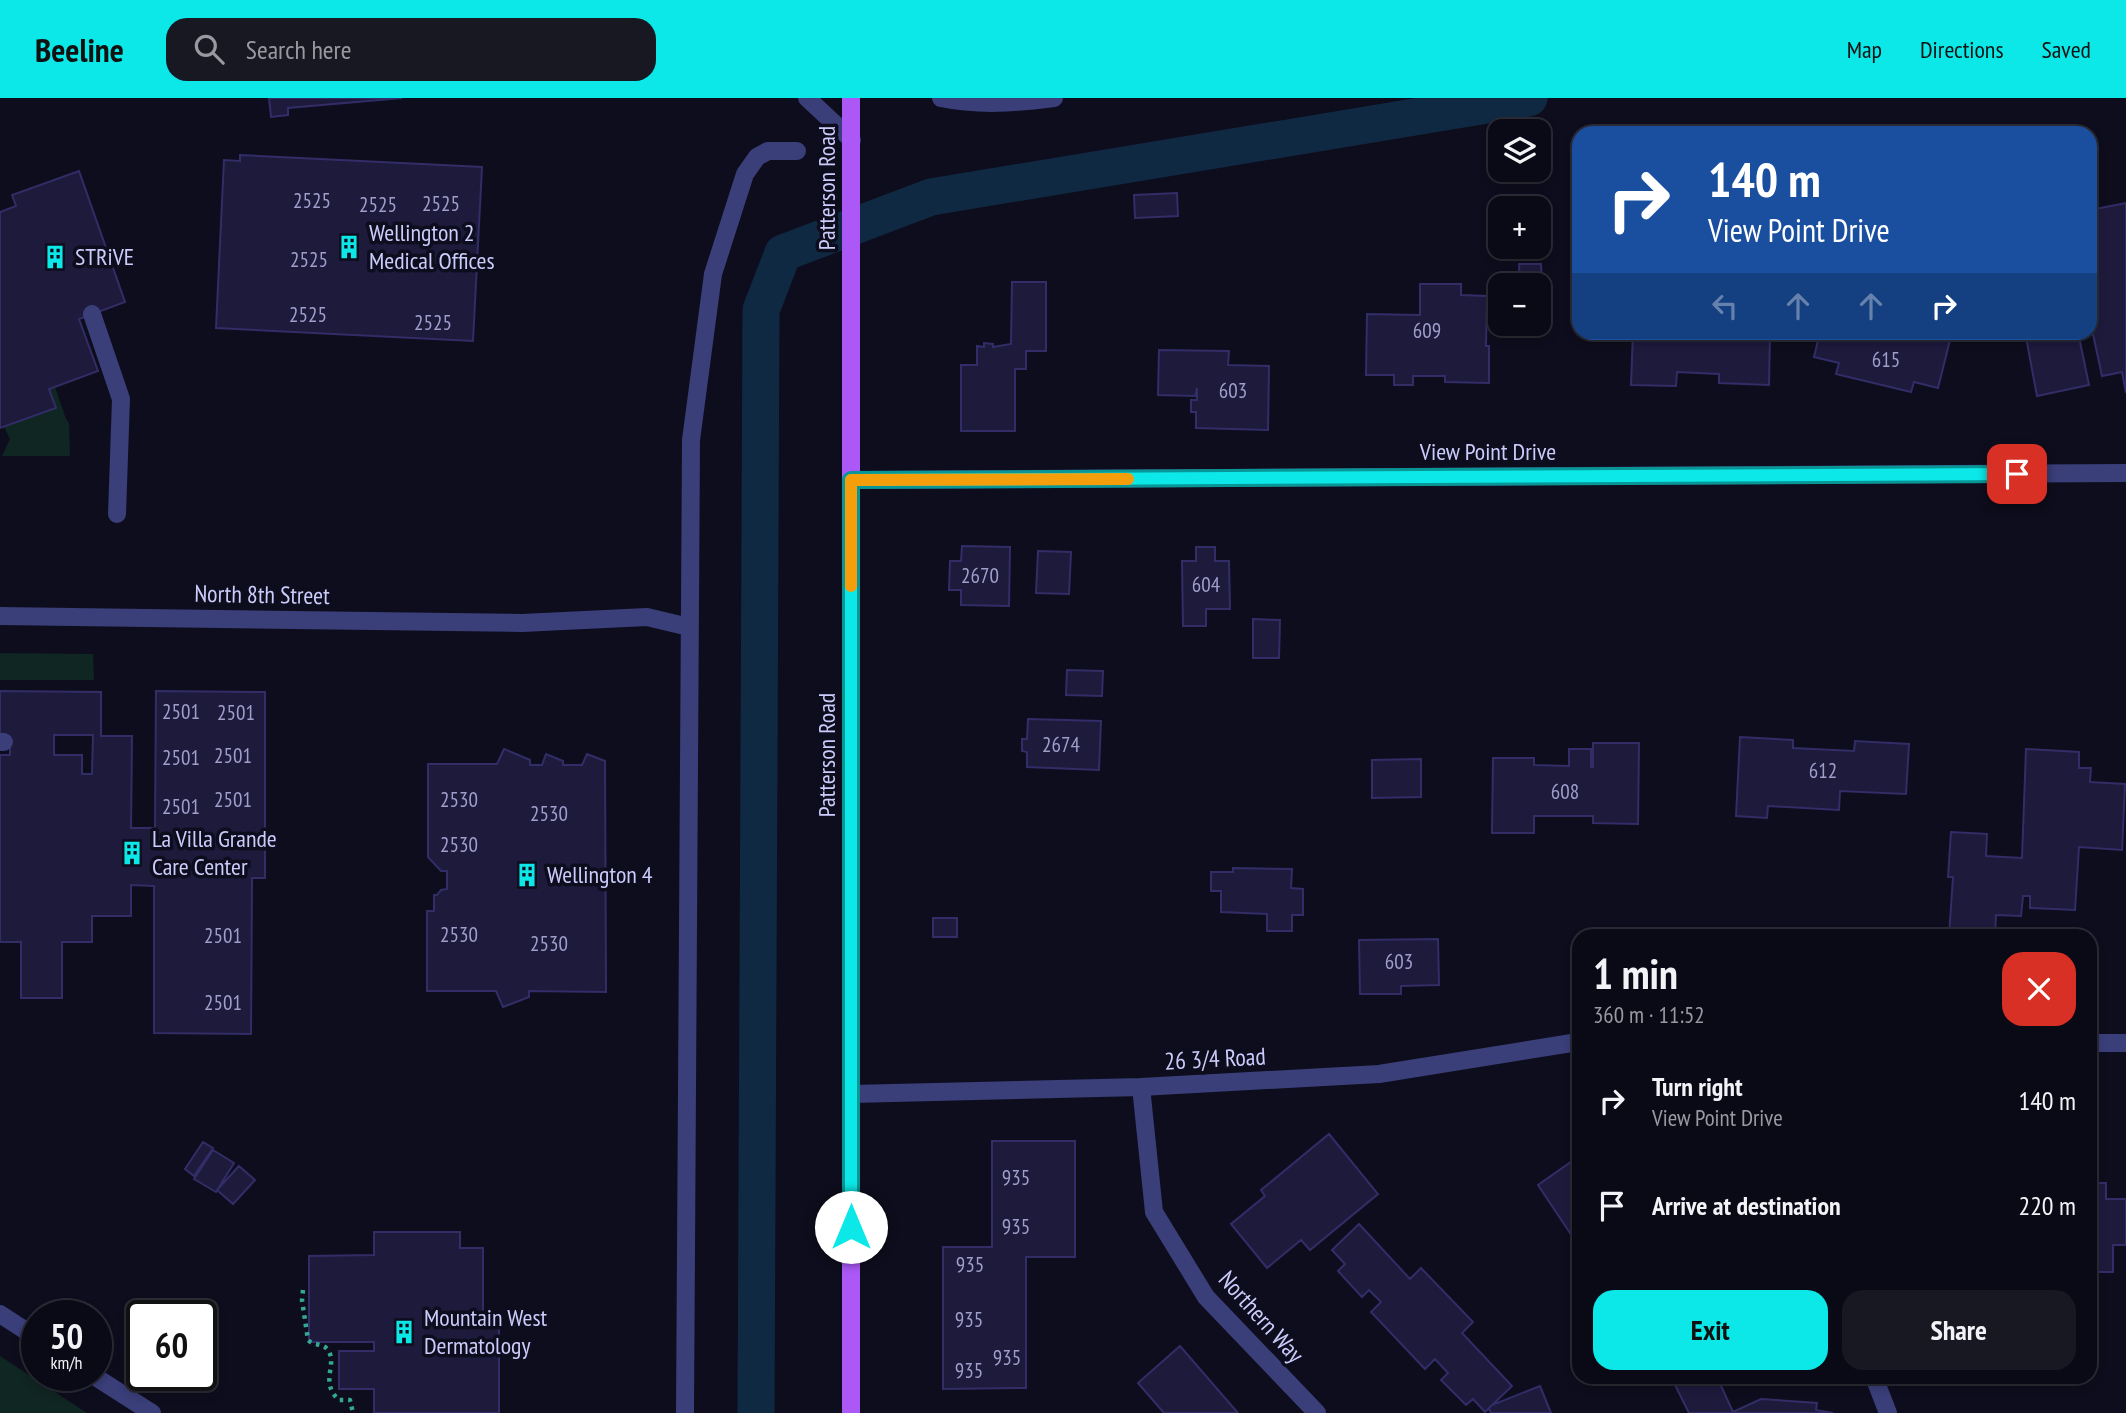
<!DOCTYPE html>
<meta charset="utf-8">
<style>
:root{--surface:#0a0a16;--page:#181823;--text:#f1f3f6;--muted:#999aa1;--line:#2a2b35;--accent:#0ce7e7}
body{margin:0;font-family:"PT Sans Narrow",sans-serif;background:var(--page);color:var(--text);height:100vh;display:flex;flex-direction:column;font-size:26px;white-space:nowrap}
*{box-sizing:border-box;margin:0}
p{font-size:23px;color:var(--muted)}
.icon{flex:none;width:38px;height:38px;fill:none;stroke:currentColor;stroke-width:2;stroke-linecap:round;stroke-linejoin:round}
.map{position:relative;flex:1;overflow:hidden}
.details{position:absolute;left:1572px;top:831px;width:525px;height:455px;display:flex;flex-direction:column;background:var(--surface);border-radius:21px;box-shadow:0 4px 10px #0003,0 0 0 2px var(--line)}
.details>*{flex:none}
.hud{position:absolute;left:1572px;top:28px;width:525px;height:214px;border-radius:21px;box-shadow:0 4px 10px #0003,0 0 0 2px var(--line);background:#1a4fa0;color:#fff;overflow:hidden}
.tools{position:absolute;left:1488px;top:21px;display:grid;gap:14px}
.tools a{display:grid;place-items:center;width:63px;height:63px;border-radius:14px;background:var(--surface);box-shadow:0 4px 10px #0003,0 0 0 2px var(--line);font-size:35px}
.speed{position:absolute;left:21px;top:1202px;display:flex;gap:14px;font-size:35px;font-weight:700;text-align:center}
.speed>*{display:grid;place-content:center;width:91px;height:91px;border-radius:50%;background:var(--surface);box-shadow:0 4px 10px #0003,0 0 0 2px var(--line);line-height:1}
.speed small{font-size:18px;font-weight:400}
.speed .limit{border:4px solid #111;border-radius:10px;background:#fff;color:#111}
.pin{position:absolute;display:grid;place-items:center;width:60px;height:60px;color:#fff;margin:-30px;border-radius:14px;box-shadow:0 4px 10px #0006}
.me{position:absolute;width:77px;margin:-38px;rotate:0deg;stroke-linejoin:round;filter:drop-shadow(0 0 5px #0008)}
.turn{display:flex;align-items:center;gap:24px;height:147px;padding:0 21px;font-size:32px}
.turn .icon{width:91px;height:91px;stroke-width:2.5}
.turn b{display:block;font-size:49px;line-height:60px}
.lanes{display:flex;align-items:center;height:66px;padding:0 21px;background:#0003;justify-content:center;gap:35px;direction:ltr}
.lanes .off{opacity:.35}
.round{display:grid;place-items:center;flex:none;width:74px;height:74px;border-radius:21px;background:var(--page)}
.overview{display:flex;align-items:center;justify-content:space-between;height:119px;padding:0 21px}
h1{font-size:42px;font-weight:700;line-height:52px}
.action{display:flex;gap:14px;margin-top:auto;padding:14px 21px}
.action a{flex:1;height:80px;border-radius:21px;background:var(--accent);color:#111;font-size:28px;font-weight:700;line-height:80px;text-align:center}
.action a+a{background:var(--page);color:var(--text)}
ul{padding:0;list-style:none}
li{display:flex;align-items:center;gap:21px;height:105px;padding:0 21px}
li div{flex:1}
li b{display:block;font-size:26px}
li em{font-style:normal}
header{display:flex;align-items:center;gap:42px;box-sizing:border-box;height:98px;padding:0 35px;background:var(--accent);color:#111}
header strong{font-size:33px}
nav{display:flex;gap:38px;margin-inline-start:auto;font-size:24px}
.search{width:490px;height:63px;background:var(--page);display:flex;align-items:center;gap:18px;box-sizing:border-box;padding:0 24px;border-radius:21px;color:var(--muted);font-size:26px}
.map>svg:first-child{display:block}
.green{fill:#102623}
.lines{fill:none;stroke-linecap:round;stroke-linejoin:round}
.canal{stroke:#102943;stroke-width:37}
.building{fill:#1d1a3c;stroke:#322d67;stroke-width:2;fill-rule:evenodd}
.path{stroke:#33a895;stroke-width:4.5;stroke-dasharray:3.5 5;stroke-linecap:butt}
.minor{stroke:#3a3e79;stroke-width:18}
.major{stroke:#ab58f6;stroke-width:18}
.route-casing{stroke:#089696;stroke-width:18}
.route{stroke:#0ce7e7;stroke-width:12}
.slow{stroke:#f59e0b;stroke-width:12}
.labels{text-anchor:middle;stroke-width:7;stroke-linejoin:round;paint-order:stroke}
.number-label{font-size:21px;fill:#a09fcc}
.street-label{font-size:24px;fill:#cbcbfc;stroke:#0e0d1d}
.poi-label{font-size:24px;fill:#cbcbfc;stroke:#0e0d1d;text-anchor:start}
</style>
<header>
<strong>Beeline</strong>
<div class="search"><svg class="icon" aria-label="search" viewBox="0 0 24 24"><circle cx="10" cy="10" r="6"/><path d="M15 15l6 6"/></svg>Search here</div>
<nav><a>Map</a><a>Directions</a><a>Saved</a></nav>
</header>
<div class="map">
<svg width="2126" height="1315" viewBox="0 0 2126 1315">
<rect width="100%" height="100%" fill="#0e0d1d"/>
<path class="green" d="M55,289L66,321L69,325L70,358H2L10,341L4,329L56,310L49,291Z
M0,555L93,556L94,582H0Z
M0,1258L87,1315H0Z"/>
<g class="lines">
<path class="canal" d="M756,1315L761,212L783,155L931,99L1529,0"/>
</g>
<path class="building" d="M269,0H402L288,10V17L271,19Z
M240,57L482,69L473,243L216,230L224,62L240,63Z
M79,73L125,204L79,221L98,273L49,291L56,310L0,330V114L16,108L12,97Z
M1177,95L1178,118L1135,120L1134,97Z
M2126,105V295L2122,274L2102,278L2093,236L2079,239L2089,287L2037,298L2025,234H2090V112Z
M1519,166H1541L1542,190H1538V187H1520Z
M1012,184H1046V253H1026V271H1015V333H961V267H977V248L984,249V245L993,246V249L1011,246Z
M1420,186H1461V197L1487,198L1486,248H1489V285L1445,284V278H1413V287H1394V277H1366L1367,216L1420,217Z
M1633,234H1770L1769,287L1719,285V276L1677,274L1676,288L1631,287Z
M1820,234H1952L1938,290L1914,284L1911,294L1836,276L1839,265L1814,259Z
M1159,252L1229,253L1228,267L1269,268L1268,332L1196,330V314H1191V302H1197V290L1195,298L1158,297Z
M962,448L1010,449L1009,508L961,507V492H949L950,463H961Z
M1196,449H1215V463H1229L1230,511H1206V528H1183L1182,463H1196Z
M1038,453L1071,454L1069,496L1036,495Z
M1253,521L1280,522L1279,560H1253Z
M1067,572L1103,573L1102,598L1066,597Z
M0,593L101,594V638H132L131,730H155L156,593L265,594V780H252L251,936L154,935V788L131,787V818H92V844H62V900H21V844H0V657H10V639H0ZM54,637H93L92,676H82V657H54Z
M1028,621L1101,623L1099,672L1027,669V654L1022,653V641H1027Z
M1740,639L1793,642V650L1854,653L1855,643L1909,646L1906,696L1840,693L1839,712L1768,708L1767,720L1736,718Z
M1593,645H1639L1638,726L1593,725V718H1534V735H1492L1493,660H1534V667L1569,668V651H1591V669H1593Z
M504,651L530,662V667H542L546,656L563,663V667H582L587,656L605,663L606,894L529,893V899L503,909L496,893H427V813H434V797H437L441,792L447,791V773H441L428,759V666H497Z
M2026,651L2079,654V670H2091L2090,684L2125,686L2122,752L2079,749L2075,812L2030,810V798H2023L2021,818L1996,817L1995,838H1949L1953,779H1948L1951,734L1987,736L1986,758L2022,760Z
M1421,661V699L1372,700V662Z
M1233,770L1292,771L1291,790L1303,791V817H1292V833H1267V816L1221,814V793H1211V774H1233Z
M933,820H957V839H933Z
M1438,841L1439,887L1401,888V896H1360L1359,842Z
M1329,1036L1378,1096L1310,1152L1301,1142L1267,1170L1231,1126L1265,1098L1261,1092Z
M992,1043H1075V1159H1026V1290L943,1291V1149H992Z
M203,1044L213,1050L194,1078L185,1071Z
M213,1052L234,1065L216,1094L194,1081Z
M1578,1059V1147L1538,1087Z
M239,1068L255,1082L233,1106L217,1092Z
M2090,1085H2106V1101H2126V1147H2113V1174H2090Z
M1359,1126L1410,1181L1421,1170L1473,1224L1462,1235L1512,1288L1485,1314L1473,1301L1466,1307L1441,1282L1448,1275L1435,1261L1425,1271L1371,1214L1381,1204L1369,1192L1362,1199L1338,1173L1345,1166L1332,1152Z
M374,1134H460V1150H483V1224H499V1315H374V1291H339V1253H374V1244H309V1158L374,1157Z
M1180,1248L1238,1315H1164L1138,1285Z
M1671,1279H1717L1733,1314L1761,1301L1817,1305L1816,1312L1833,1315H1689Z
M1540,1288L1551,1315H1491L1489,1310L1492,1307Z"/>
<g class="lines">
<path class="path" d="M303,1192L302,1202L308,1242C314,1248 323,1245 328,1252C338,1267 319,1284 339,1302H350L353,1315"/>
<path class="minor" d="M807,0L852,42
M941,0C979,8 1016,5 1054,0
M92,216L121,301L117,416
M851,382L2126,375
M0,518L522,525L647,519L689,529
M0,644H4
M2090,945H2126
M1141,989L1154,1114L1206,1199L1317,1315
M851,996L1141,989L1379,976L1578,944
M0,1216L37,1240
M94,1278L152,1315
M1874,1279L1888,1315
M685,1315L691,342L713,176L745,76L757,59L768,53H797"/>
<path class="major" d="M851,1315V0"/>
</g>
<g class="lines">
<g class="route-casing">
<path id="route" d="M851,1129V382L2017,376"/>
</g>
<use href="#route" class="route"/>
<path class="slow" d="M851,488V382L1128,381"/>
</g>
<defs>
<g id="building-bare" transform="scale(1.89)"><path d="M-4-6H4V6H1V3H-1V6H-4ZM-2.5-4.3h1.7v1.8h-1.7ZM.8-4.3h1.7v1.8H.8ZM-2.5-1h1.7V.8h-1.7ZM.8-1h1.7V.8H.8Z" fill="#0ce7e7" stroke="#0e0d1d" stroke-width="2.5" paint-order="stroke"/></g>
</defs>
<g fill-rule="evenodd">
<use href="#building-bare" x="349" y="149"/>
<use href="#building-bare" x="55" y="159"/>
<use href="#building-bare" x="132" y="755"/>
<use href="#building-bare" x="527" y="777"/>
<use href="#building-bare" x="404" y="1234"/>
</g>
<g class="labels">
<g class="number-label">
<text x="312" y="110">2525</text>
<text x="441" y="113">2525</text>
<text x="378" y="114">2525</text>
<text x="309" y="169">2525</text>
<text x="308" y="224">2525</text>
<text x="433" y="232">2525</text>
<text x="1427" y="240">609</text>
<text x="1886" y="269">615</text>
<text x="1233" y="300">603</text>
<text x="980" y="485">2670</text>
<text x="1206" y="494">604</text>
<text x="181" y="621">2501</text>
<text x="236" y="622">2501</text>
<text x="1061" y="654">2674</text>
<text x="233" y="665">2501</text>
<text x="181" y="667">2501</text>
<text x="1823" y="680">612</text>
<text x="1565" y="701">608</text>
<text x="233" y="709">2501</text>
<text x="459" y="709">2530</text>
<text x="181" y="716">2501</text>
<text x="549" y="723">2530</text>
<text x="459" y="754">2530</text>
<text x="459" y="844">2530</text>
<text x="223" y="845">2501</text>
<text x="549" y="853">2530</text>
<text x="1399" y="871">603</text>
<text x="223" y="912">2501</text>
<text x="1016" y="1087">935</text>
<text x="1016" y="1136">935</text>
<text x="970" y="1174">935</text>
<text x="969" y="1229">935</text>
<text x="1007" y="1267">935</text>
<text x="969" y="1280">935</text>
</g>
<g class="street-label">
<text transform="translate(827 90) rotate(-90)" y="8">Patterson Road</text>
<text x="1488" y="362">View Point Drive</text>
<text transform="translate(262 497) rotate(1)" y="8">North 8th Street</text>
<text transform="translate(827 657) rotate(-90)" y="8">Patterson Road</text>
<text transform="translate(1215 961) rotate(-3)" y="8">26 3/4 Road</text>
<text transform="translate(1261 1219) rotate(48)" y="8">Northern Way</text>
</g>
<g class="poi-label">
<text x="369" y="143">Wellington 2<tspan x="369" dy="28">Medical Offices</tspan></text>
<text x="75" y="167">STRiVE</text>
<text x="152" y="749">La Villa Grande<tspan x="152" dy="28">Care Center</tspan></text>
<text x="547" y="785">Wellington 4</text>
<text x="424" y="1228">Mountain West<tspan x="424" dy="28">Dermatology</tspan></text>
</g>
</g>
</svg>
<div class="tools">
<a><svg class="icon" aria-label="layers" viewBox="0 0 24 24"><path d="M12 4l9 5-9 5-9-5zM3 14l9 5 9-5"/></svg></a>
<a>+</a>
<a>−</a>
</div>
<div class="speed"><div>50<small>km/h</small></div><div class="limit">60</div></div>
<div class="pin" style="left:2017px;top:376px;background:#d93025"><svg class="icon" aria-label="arrive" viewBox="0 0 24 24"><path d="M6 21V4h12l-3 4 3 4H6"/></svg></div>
<svg class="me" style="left:851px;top:1129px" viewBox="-20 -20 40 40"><circle r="19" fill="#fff"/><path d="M0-13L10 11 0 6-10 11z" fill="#0ce7e7"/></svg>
<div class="hud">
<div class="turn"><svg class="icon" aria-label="right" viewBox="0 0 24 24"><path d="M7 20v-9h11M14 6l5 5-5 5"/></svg><div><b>140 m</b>View Point Drive</div></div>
<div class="lanes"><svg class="icon off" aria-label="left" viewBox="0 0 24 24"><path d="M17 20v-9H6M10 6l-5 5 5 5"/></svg><svg class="icon off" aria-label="ahead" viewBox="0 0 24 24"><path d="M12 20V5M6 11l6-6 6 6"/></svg><svg class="icon off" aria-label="ahead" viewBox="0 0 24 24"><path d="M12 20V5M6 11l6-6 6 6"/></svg><svg class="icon" aria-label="right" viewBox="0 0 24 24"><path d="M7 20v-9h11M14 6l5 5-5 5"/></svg></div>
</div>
<section class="details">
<div class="overview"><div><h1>1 min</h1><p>360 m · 11:52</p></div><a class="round" style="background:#d93025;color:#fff"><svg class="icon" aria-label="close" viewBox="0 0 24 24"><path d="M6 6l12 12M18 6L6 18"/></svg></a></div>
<ul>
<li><svg class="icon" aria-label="right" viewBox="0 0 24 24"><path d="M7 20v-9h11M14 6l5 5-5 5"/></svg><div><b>Turn right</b><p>View Point Drive</p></div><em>140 m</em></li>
<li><svg class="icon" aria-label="arrive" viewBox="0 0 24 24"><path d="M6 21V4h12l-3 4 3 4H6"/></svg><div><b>Arrive at destination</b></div><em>220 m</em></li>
</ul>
<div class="action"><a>Exit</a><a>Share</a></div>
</section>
</div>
